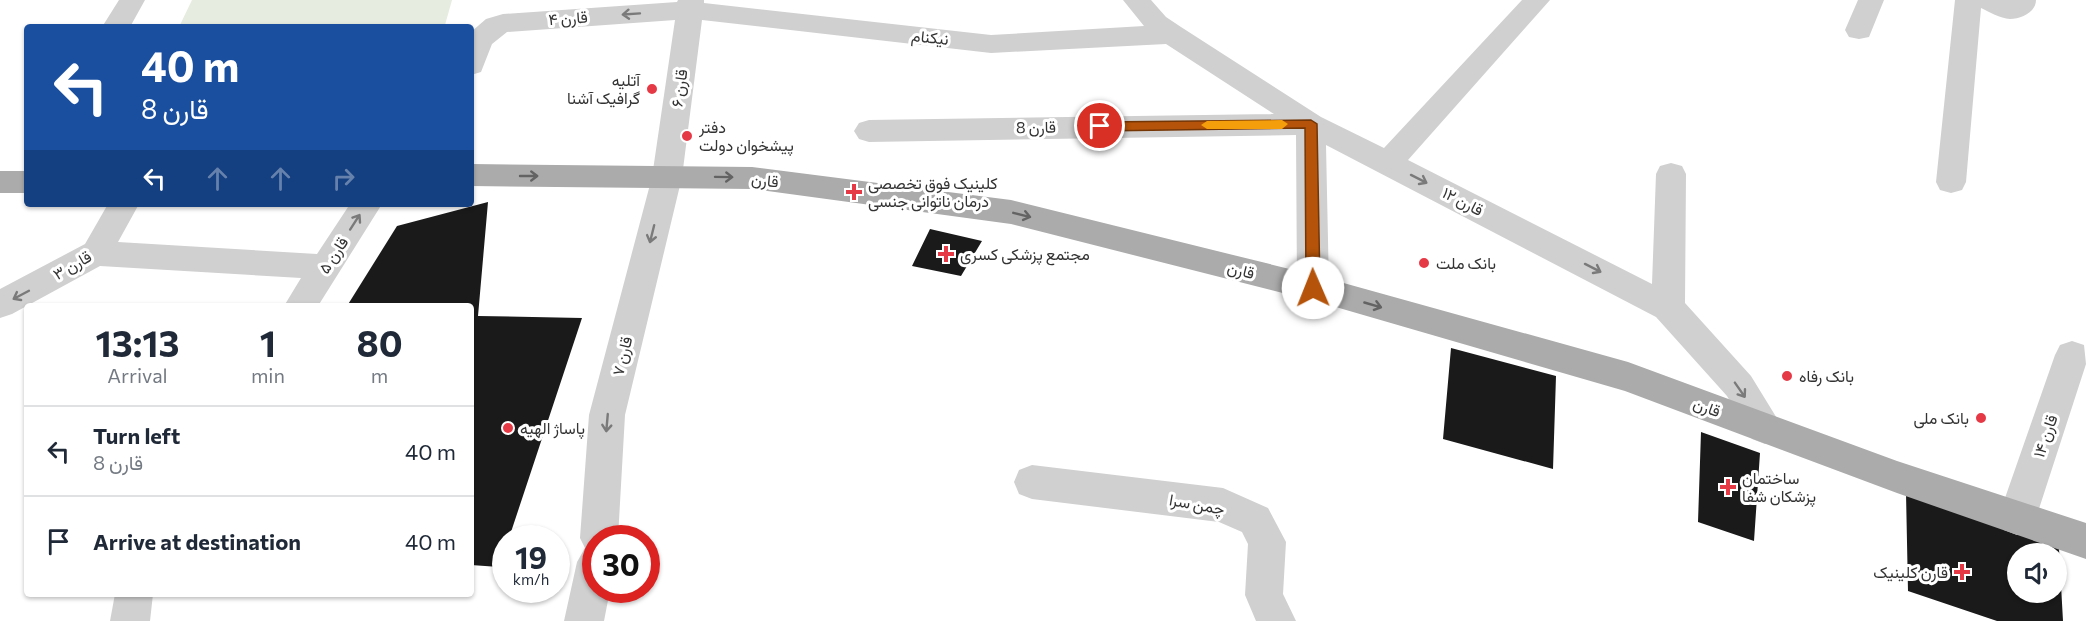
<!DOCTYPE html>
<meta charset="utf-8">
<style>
:root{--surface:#fff;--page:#f6f6f7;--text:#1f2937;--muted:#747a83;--line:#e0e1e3}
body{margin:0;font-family:Commissioner,Vazirmatn,sans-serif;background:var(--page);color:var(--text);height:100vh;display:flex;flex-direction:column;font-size:22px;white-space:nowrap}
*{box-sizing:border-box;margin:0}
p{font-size:20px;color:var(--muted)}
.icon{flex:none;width:33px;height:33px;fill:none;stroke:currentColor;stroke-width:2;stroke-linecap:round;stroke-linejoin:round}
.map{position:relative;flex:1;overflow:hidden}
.drawer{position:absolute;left:24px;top:303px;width:450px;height:294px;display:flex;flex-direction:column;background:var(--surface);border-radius:6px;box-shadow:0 2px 4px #0004}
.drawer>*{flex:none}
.top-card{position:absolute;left:24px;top:24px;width:450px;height:183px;border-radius:6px;box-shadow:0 2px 4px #0004;background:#1a4fa0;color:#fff;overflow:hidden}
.tools{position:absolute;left:2007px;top:543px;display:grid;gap:12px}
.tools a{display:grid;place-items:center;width:60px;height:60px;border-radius:50%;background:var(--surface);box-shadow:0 2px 4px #0004;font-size:30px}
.speed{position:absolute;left:492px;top:525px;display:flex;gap:12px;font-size:30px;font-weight:700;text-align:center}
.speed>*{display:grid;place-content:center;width:78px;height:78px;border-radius:50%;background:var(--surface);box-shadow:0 2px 4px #0004;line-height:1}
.speed small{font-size:15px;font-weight:400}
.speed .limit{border:9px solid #d22;background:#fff;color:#111}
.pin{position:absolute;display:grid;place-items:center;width:51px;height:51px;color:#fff;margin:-26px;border:3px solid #fff;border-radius:50%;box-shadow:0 2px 6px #0007}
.me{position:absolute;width:66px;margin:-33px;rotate:359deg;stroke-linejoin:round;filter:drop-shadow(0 0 4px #0008)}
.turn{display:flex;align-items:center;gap:21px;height:126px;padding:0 18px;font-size:27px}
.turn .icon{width:78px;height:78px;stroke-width:2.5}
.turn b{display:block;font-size:42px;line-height:51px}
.lanes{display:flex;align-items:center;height:57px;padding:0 18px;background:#0003;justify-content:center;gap:30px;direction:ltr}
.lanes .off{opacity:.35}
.eta{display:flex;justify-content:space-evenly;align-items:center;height:102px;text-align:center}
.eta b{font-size:36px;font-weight:700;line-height:42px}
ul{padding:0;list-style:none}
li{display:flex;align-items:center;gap:18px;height:90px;padding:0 18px;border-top:2px solid var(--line)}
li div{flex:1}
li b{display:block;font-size:22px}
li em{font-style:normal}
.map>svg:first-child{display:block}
.green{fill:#e6ecdf}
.building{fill:#1a1a1a;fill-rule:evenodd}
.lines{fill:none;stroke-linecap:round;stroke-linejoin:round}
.minor{fill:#d0d0d0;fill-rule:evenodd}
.major{fill:#ababab;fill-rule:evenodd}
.oneway{stroke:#7a7a7a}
.oneway2{stroke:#636363}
.route{fill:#b45309;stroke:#753606;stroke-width:1.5}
.slow{fill:#f59e0b}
.poi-dot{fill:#e63946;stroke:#fff;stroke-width:2}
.labels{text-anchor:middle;stroke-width:6;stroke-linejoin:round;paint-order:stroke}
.street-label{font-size:16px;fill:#333;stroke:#fff}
.poi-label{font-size:16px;fill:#333;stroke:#fff;text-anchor:start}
</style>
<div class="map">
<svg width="2086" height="621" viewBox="0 0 2086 621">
<rect width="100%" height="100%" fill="#fff"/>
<path class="green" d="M192,0H452L445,25L179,27Z"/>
<path class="building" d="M488,202L478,316L582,318L509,538H506V548L499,567L471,565V306H347L397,226Z
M930,229L982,241L961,276L912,266Z
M1451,348L1556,376L1553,469L1443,439Z
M1701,432L1760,453L1754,541L1698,522Z
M1906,493L2059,549L2063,621H1997L1908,591ZM2018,554H2056V592H2018Z"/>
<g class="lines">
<path class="minor" d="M119,0H145L130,27H102Z
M678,0H704V3L991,35L1144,26L1123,0H1151L1166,17L1181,27L1321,117L1384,148L1522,0H1550L1408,160L1652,284L1656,174L1660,166L1671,163L1682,166L1686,174L1685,303L1751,376L1783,428L1778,439L1765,444L1752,439L1727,396L1656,317L1326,145L1329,288L1325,297L1313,301L1301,297L1297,288L1296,135L869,142L859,139L854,131L859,123L869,120L1274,114L1166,44L991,53L702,20L682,177L625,415L618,538H596V590H610L604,621H564L577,562L585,548L580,538L589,415L652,177L675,20L507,32L492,44L481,72L471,75V32L486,19L503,14L677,2Z
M1858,0H1884L1869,37L1859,39L1849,37L1845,30Z
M1955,0H2036C2036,12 2021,19 2010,19C2000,18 1989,12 1981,8L1966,182L1962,190L1951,193L1940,190L1936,182Z
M108,204H139L118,242L317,254L350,204H382L318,306H284L301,278L100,266L12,314L0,318V289L85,244Z
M2072,341L2084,345L2086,364L2036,518L2030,530L2017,535L2004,530L1998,518L2055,355L2060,345Z
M1032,465L1223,488L1268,508L1286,542L1283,594L1296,621H1256L1245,595L1248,544L1242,532L1219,522L1032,499L1019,494L1014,482L1019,470Z
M115,594H153L150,621H110Z"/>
<path class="major" d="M471,164L752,167L1011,200L1322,277L1628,362L1897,461L2086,523V559L1897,493L1625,391L1322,303L1011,224L752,189L471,186Z
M0,171H27V193H0Z"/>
</g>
<defs><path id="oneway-shaft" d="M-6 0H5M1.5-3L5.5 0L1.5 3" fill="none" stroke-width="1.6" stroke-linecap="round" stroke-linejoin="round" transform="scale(1.5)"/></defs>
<g class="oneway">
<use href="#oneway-shaft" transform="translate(631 14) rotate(176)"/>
<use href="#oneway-shaft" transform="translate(1419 179) rotate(27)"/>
<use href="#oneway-shaft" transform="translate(355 222) rotate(-57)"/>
<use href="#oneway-shaft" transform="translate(652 234) rotate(104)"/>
<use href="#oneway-shaft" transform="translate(1593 268) rotate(27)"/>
<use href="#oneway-shaft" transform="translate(21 295) rotate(152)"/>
<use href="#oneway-shaft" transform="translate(1740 390) rotate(55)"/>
<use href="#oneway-shaft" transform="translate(607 423) rotate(95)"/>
</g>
<g class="oneway2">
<use href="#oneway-shaft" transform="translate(529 176)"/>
<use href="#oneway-shaft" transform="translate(724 177) rotate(1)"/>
<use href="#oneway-shaft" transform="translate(1022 215) rotate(14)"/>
<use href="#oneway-shaft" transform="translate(1373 305) rotate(16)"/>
</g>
<path class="route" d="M1311,120L1317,124L1320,288L1313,294L1306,288L1305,128L1100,131L1094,126L1100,122Z"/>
<path class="slow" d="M1282,120L1288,124L1282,129H1207L1201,125L1207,121Z"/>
<g class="poi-dot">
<circle cx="652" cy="89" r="6"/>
<circle cx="687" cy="136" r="6"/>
<path d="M851 183h6v6h6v6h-6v6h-6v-6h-6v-6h6z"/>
<path d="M943 245h6v6h6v6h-6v6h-6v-6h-6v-6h6z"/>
<circle cx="1424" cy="263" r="6"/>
<circle cx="1787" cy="376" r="6"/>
<circle cx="1981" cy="418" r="6"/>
<circle cx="508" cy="428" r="6"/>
<path d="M1725 478h6v6h6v6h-6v6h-6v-6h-6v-6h6z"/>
<path d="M1959 563h6v6h6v6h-6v6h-6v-6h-6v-6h6z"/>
</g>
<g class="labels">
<g class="street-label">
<text transform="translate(568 18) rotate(-4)" y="6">قارن ۴</text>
<text transform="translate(930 37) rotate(6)" y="6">نیکنام</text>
<text transform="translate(679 88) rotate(-82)" y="6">قارن ۶</text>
<text transform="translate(1036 127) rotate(-1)" y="6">قارن 8</text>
<text transform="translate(765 180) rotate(6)" y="6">قارن</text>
<text transform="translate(1463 201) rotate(27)" y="6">قارن ۱۲</text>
<text transform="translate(333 255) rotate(-57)" y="6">قارن ۵</text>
<text transform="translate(72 265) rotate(-30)" y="6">قارن ٣</text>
<text transform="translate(1241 270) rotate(14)" y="6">قارن</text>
<text transform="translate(622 356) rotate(-76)" y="6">قارن ٧</text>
<text transform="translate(1707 407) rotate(20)" y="6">قارن</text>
<text transform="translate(2045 436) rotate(-71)" y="6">قارن ۱۴</text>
<text transform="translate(1197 504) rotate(10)" y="6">چمن سرا</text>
</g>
<g class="poi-label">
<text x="640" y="86" text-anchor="end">آتلیه<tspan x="640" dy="18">گرافیک آشنا</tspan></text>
<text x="699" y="133">دفتر<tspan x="699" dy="18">پیشخوان دولت</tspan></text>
<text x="868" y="189">کلینیک فوق تخصصی<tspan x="868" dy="18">درمان ناتوانی جنسی</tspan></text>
<text x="960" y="260">مجتمع پزشکی کسری</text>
<text x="1436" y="269">بانک ملت</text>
<text x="1799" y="382">بانک رفاه</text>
<text x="1969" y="424" text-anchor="end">بانک ملی</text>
<text x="520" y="434">پاساژ الهیه</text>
<text x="1742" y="484">ساختمان<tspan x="1742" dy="18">پزشکان شفا</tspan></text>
<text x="1948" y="578" text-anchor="end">قارن کلینیک</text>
</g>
</g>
</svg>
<div class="tools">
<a><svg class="icon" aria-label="sound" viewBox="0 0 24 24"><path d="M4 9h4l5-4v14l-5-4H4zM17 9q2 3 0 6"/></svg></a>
</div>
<div class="speed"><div>19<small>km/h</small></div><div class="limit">30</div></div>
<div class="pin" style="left:1100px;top:126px;background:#d93025"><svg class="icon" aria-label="arrive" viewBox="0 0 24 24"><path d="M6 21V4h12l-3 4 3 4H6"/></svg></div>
<svg class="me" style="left:1313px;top:288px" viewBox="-20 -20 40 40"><circle r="19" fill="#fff"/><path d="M0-13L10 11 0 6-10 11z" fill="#b45309"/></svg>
<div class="top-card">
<div class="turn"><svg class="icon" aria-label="left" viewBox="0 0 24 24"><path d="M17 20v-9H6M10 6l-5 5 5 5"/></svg><div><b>40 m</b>قارن 8</div></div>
<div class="lanes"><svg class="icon" aria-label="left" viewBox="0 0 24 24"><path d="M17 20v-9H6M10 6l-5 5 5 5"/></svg><svg class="icon off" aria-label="ahead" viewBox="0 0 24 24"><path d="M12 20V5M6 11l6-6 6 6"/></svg><svg class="icon off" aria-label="ahead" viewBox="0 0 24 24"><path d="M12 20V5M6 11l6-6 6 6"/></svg><svg class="icon off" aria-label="right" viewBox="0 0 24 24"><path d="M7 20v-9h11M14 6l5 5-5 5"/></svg></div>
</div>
<section class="drawer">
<div class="eta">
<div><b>13:13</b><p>Arrival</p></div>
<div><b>1</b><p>min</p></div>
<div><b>80</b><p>m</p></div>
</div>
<ul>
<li><svg class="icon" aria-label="left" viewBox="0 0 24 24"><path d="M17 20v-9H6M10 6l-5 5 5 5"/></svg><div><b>Turn left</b><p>قارن 8</p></div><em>40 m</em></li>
<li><svg class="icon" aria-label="arrive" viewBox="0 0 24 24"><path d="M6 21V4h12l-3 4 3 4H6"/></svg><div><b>Arrive at destination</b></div><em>40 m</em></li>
</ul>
</section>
</div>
